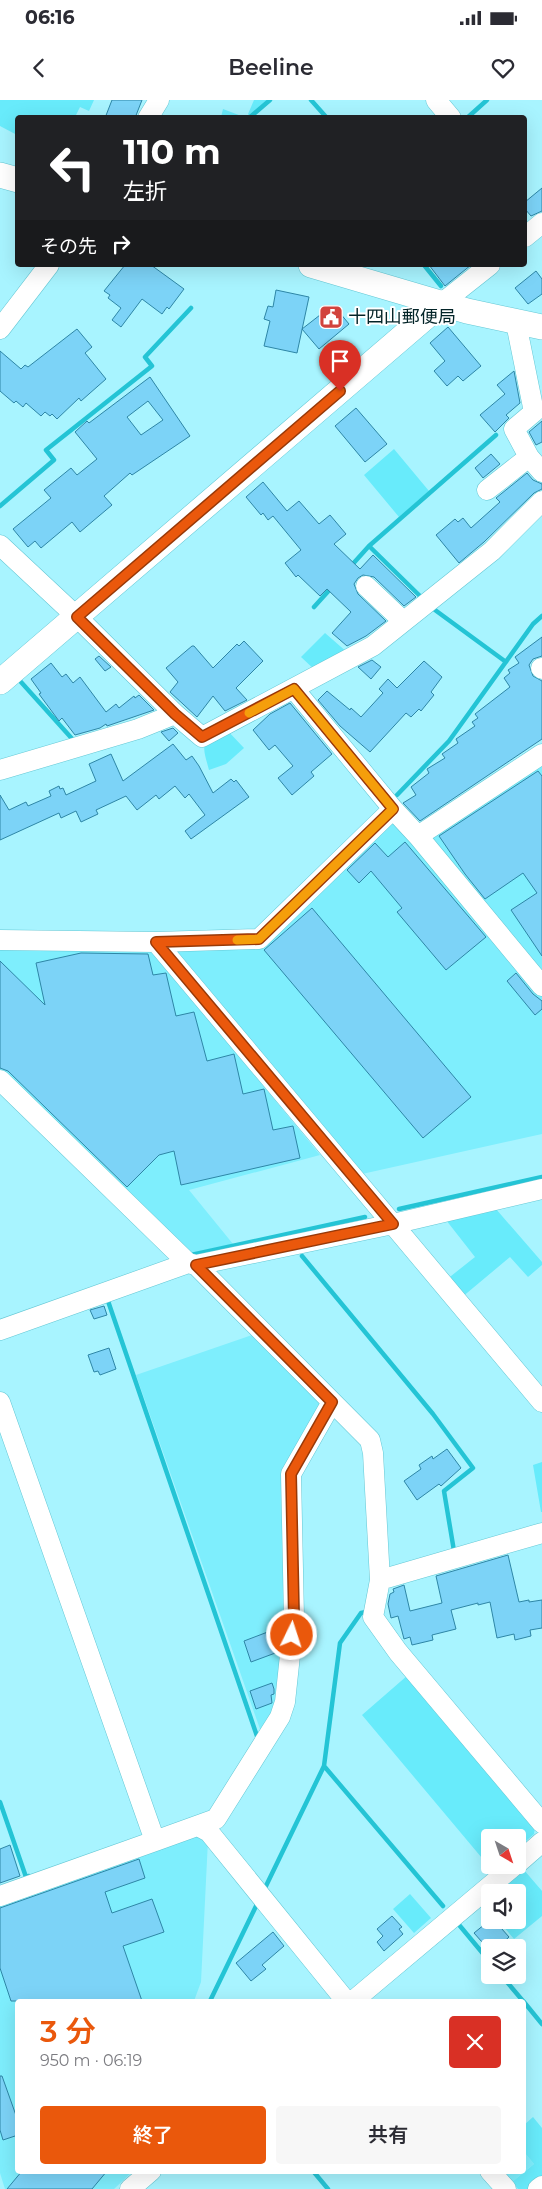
<!DOCTYPE html>
<html lang="ja">
<meta charset="utf-8">
<style>
:root{--surface:#fff;--page:#f7f7f7;--text:#2b2b33;--muted:#7c7c81;--accent:#ea580c}
body{margin:0;font-family:Montserrat,"Noto Sans JP",sans-serif;background:var(--page);color:var(--text);height:100vh;display:flex;flex-direction:column;font-size:19px;white-space:nowrap}
*{box-sizing:border-box;margin:0}
p{font-size:16px;color:var(--muted)}
.icon{flex:none;width:28px;height:28px;fill:none;stroke:currentColor;stroke-width:2;stroke-linecap:round;stroke-linejoin:round}
.map{position:relative;flex:1;overflow:hidden}
.sheet{position:absolute;left:15px;top:1899px;width:511px;height:175px;display:flex;flex-direction:column;background:var(--surface);border-radius:5px;box-shadow:0 5px 20px #0002}
.sheet>*{flex:none}
.hud{position:absolute;left:15px;top:15px;width:512px;height:152px;border-radius:5px;box-shadow:0 5px 20px #0002;background:#202124;color:#fff;overflow:hidden}
.needle{width:32px;rotate:141deg}
.tools{position:absolute;left:481px;top:1729px;display:grid;gap:10px}
.tools a{display:grid;place-items:center;width:45px;height:45px;border-radius:5px;background:var(--surface);box-shadow:0 5px 20px #0002;font-size:25px}
.pin{position:absolute;display:grid;place-items:center;width:42px;height:42px;color:#fff;margin:-51px -21px;border-radius:50% 50% 50% 0;rotate:-45deg;box-shadow:0 0 5px #0007}
.pin .icon{rotate:45deg}
.me{position:absolute;width:55px;margin:-28px;rotate:4deg;stroke-linejoin:round;filter:drop-shadow(0 0 4px #0008)}
.turn{display:flex;align-items:center;gap:18px;height:105px;padding:0 25px;font-size:22px}
.turn .icon{width:65px;height:65px;stroke-width:2.5}
.turn b{display:block;font-size:35px;line-height:42px}
.then{display:flex;align-items:center;height:48px;padding:0 25px;background:#0003;gap:10px;font-size:19px}
.round{display:grid;place-items:center;flex:none;width:52px;height:52px;border-radius:5px;background:var(--page)}
.headline{display:flex;align-items:center;justify-content:space-between;height:85px;padding:0 25px}
h1{font-size:30px;font-weight:600;line-height:38px;color:var(--accent)}
.primary-button{display:flex;gap:10px;margin-top:auto;padding:10px 25px}
.primary-button a{flex:1;height:58px;border-radius:5px;background:var(--accent);color:#fff;font-size:20px;font-weight:600;line-height:58px;text-align:center}
.primary-button a+a{background:var(--page);color:var(--text)}
.status{display:flex;justify-content:space-between;align-items:center;height:35px;padding:0 25px;background:var(--surface);direction:ltr}
.status svg{height:14px;fill:currentColor}
header{display:flex;justify-content:space-between;align-items:center;height:65px;padding:0 25px;background:var(--surface);font-size:22px;font-weight:600}
.map>svg:first-child{display:block}
.built{fill:#7eeefd}
.green{fill:#68ebfb}
.lines{fill:none;stroke-linecap:round;stroke-linejoin:round}
.stream{stroke:#24c4d5;stroke-width:4.5}
.building{fill:#7cd3f7;stroke:#2e86a6;fill-rule:evenodd}
.minor-casing{stroke:#64c7d4;stroke-width:21}
.major-casing{stroke:#64c7d4;stroke-width:26}
.minor{stroke:#fff;stroke-width:20}
.major{stroke:#fff;stroke-width:25}
.route-casing{stroke:#983908;stroke-width:12}
.route{stroke:#ea580c;stroke-width:9}
.slow{stroke:#f59e0b;stroke-width:9}
.labels{text-anchor:middle;stroke-width:4;stroke-linejoin:round;paint-order:stroke}
.poi-label{font-size:18px;fill:#032428;stroke:#fff;text-anchor:start}
</style>
<div class="status"><b>06:16</b><svg viewBox="0 0 49 12"><path d="M0 12V9h3v3zM5 12V6h3v6zM10 12V3h3v9zM15 12V0h3v12zM26 1h20v11H26zM47 4h2v5h-2z"/></svg></div>
<header><svg class="icon" aria-label="back" viewBox="0 0 24 24"><path d="M15 5l-7 7 7 7"/></svg>Beeline<svg class="icon" aria-label="heart" viewBox="0 0 24 24"><path d="M12 20l-8-8c-3-5 5-10 8-4 3-6 11-1 8 4z"/></svg></header>
<div class="map">
<svg width="542" height="2089" viewBox="0 0 542 2089">
<rect width="100%" height="100%" fill="#a8f4ff"/>
<path class="built" d="M542,662V877L427,737Z
M394,722L542,895V1034L362,1074L172,847L260,843L384,724Z
M0,845L148,846L320,1055L189,1090L233,1144L187,1154L0,973Z
M255,1234L322,1300L287,1367L288,1519L281,1595L261,1632L136,1275Z
M194,1733L208,1740L201,1882L194,1901H18V2071H133L114,2089H5L0,2073V1802Z
M524,2052L534,2064L512,2082L503,2071H524Z"/>
<path class="green" d="M0,0H94L89,11L80,7L75,17L18,18L17,35L0,26Z
M254,0H267L249,16L248,14Z
M223,9L244,17H221Z
M394,349L429,391L399,417L364,375Z
M325,533L348,553L316,571L301,557Z
M226,629L244,648L226,664L209,670C201,641 201,645 226,629Z
M496,1109L542,1162V1165L528,1177L510,1157L461,1198L446,1180L475,1157L446,1120Z
M542,1362V1412H541L533,1365Z
M408,1575L535,1726L534,1734L518,1748V1738H490V1765H497L492,1770L362,1615Z
M524,1770L542,1791V1816L514,1839L498,1820H518V1792H497Z
M410,1794L431,1818L414,1833L393,1809Z
M533,2017L542,2028V2077L528,2089H518L512,2082L534,2064L524,2052V2025Z"/>
<g class="lines">
<path class="stream" d="M311,0L327,18
M249,18L270,0
M467,18L487,0
M424,165L441,186
M0,406L54,360L46,350L152,266L145,257L191,208
M369,446L496,335
M351,466L369,446L422,498
M314,507L333,486
M435,510L506,562
M21,582L75,642
M397,695L449,641L533,524L542,516
M399,1109L542,1077
M191,1155L365,1117
M302,1156L433,1314L473,1368L444,1391L454,1451
M108,1201L258,1639
M324,1666L443,1806
M0,1702L26,1777L29,1776
M265,1788L324,1666L340,1543L361,1513L366,1512
M460,1826L490,1862
M501,1875L523,1901
M210,1901L258,1802
M524,1902L542,1924
M313,2071L328,2089"/>
</g>
<path class="building" d="M112,0H142L135,18H105Z
M542,88V111L531,116L525,109V102Z
M125,165H151L184,189L169,209L167,207L162,214L142,199L121,227L112,220L121,208L108,198L110,195L104,191Z
M429,165H471L445,186Z
M536,171L542,179V194L528,204L515,188Z
M276,190L309,197L297,253L264,246L270,221L264,219L268,206L273,207Z
M335,207L349,224L319,249L302,229L329,208L330,210Z
M448,227L481,266L463,281L458,276L447,286L434,271L445,261L430,243Z
M77,229L92,247L85,253L106,279L81,301L79,298L57,319L52,314L50,316L45,312L41,316L26,303L23,307L16,301L14,303L0,291V251L21,269L25,265L28,267Z
M514,271L520,303L506,315L509,318L495,332L480,315L505,294L497,285Z
M150,277L190,336L132,375L130,373L104,396L112,405L80,432L72,422L41,448L35,441L28,447L13,429L51,398L44,390L71,368L77,375L97,359L75,332L87,321L89,323ZM148,301L163,320L141,335L127,317Z
M356,308L387,344L365,362L335,326Z
M542,321V342L536,345L529,332Z
M491,354L500,364L483,378L475,368Z
M527,373L533,380L542,384V389L534,393L484,442L459,463L436,435L455,419L458,422L463,418L471,428L500,402L496,398Z
M263,382L287,411L299,401L319,424L330,415L346,434L334,444L360,469L373,455L416,497L404,506L374,477L363,475L358,478L354,484L358,494L386,521L366,536L347,546L332,533L351,512L327,489L320,496L298,475L296,477L285,463L301,450L273,416L268,420L263,413L261,415L246,397Z
M542,537V556L533,559L529,565L533,576L542,581V639L420,721L403,703L416,695L411,687L429,673L427,669L445,658L442,654L458,643L456,639L475,626L472,622L478,618L475,614L510,587L504,578L510,573L508,570L519,563L515,557Z
M244,541L263,561L236,588L247,600L225,611L213,596L197,617L170,592L178,582L166,568L192,546H194L213,568L237,544L239,546Z
M99,556L111,567L105,571L95,559Z
M372,560L381,567L371,579L358,567Z
M424,561L442,577L431,592L434,595L421,611L419,609L411,617L406,613L370,652L340,626L318,600L327,591L350,610L351,608L361,617L383,593L379,589L388,579L397,588Z
M51,563L62,577L66,574L73,583L80,577L106,612L116,604L119,608L134,596L135,598L139,595L154,610L107,626L106,624L100,628L75,635L62,618L59,621L39,594L41,593L31,579Z
M290,603L332,654L311,672L314,676L292,695L278,678L293,666L275,645L269,650L253,630L270,614Z
M173,628L178,633L169,641L161,632Z
M173,644L186,660L192,656L199,666L213,693L231,679L234,682L236,680L249,697L191,739L185,731L205,715L189,694L185,698L175,686L159,699L156,695L137,710L126,696L96,710L98,714L81,722L76,711L61,718L59,713L0,740V695L9,710L26,702L28,706L51,696L49,691L59,686L60,689L63,688L66,695L96,681L89,664L111,654L123,681Z
M538,671L542,676V856L511,810L537,793L523,773L485,799L465,774L439,736Z
M405,742L486,837L446,870L397,812L402,808L371,771L359,783L347,770L375,743L388,757Z
M312,808L471,997L423,1038L264,850Z
M81,853L148,854L153,875L166,873L176,916L194,912L207,961L234,954L243,994L264,989L273,1030L293,1026L300,1058L181,1085L174,1051L159,1055L127,1087L8,971L0,968V861L45,905L36,863Z
M516,873L533,894L542,901V909L535,915L507,881Z
M104,1206L107,1215L94,1219L90,1210Z
M109,1248L116,1269L100,1275L98,1271L94,1272L88,1255Z
M447,1349L461,1368L441,1386L439,1384L417,1400L404,1381L421,1369L419,1365L432,1356L433,1359Z
M508,1455L519,1502L529,1500V1502L542,1500V1528L530,1530L531,1536L515,1540L514,1534L497,1538L490,1502L478,1505V1503L451,1510L456,1529L432,1535L433,1540L412,1545L410,1537L404,1539L398,1516L391,1518L388,1504L390,1494L394,1492L393,1489L404,1485L410,1511L442,1503L436,1476Z
M273,1530L279,1547L278,1552L251,1562L244,1541Z
M272,1583L274,1589V1594L271,1595L272,1603L256,1609L250,1591Z
M10,1745L20,1776L0,1783V1749Z
M139,1759L145,1778L105,1792L112,1813L152,1799L164,1832L123,1846L142,1901H11L0,1868V1808Z
M392,1816L402,1827L399,1829L403,1834L384,1851L377,1842L383,1836L377,1829Z
M494,1820L509,1837L497,1848H490V1851L474,1833L485,1824L486,1826Z
M273,1832L284,1846L262,1865L266,1869L251,1881L236,1863Z
M0,1976H2L18,2021V2035L3,2040L0,2030Z
M22,2071H107L92,2089H7Z"/>
<g class="lines">
<g class="minor-casing">
<path id="minor" d="M436,0L451,18
M148,18L159,0
M525,137L542,123
M442,203L490,165
M516,223L534,312L514,329L529,357L542,372
M0,229L49,165
M487,390L529,357
M0,445L77,517L175,614L202,637L373,546L492,451L542,401
M366,486L403,521
M541,568L542,569
M294,589L393,709
M0,670L138,629L175,614
M418,736L542,654
M0,840L156,842L259,839L393,709L418,736L542,886
M156,842L542,1302
M0,980L188,1163L196,1165L393,1124L542,1089
M196,1165L370,1340L373,1353L380,1480
M0,1230L188,1163
M0,1302L155,1741L216,1719L280,1617L285,1602L294,1518L291,1374L332,1302
M542,1433L380,1480L373,1517L398,1552L542,1723
M198,1726L209,1732L346,1901
M518,1763L542,1742
M0,1796L155,1741
M353,1901L515,1765
M490,2071L506,2089
M130,2089L151,2071
M538,2089L542,2086"/>
</g>
<g class="major-casing">
<path id="major" d="M0,75L18,80
M311,165L467,211L542,227
M0,582L442,203"/>
</g>
<use href="#minor" class="minor"/>
<use href="#major" class="major"/>
</g>
<g class="lines">
<g class="route-casing">
<path id="route" d="M292,1535L294,1518L291,1374L332,1302L196,1165L393,1124L156,842L259,839L393,709L294,589L202,637L175,614L77,517L340,291"/>
</g>
<use href="#route" class="route"/>
<path class="slow" d="M237,840L259,839L393,709L294,589L249,613"/>
</g>
<defs>
<g id="civic-square" transform="scale(1.25)"><rect x="-9" y="-9" width="18" height="18" rx="4" fill="#d2433d" stroke="#fff"/><path d="M-.6-6.5H3V-4.5H.6V-3L4-1V1h2V6H-6V1h2V-1L-.6-3ZM-1.2 2.5V6h2.4V2.5Z" fill="#fff"/></g>
</defs>
<g fill-rule="evenodd">
<use href="#civic-square" x="331" y="217"/>
</g>
<g class="labels">
<g class="poi-label">
<text x="348" y="223">十四山郵便局</text>
</g>
</g>
</svg>
<div class="tools">
<a><svg class="needle" viewBox="-14 -14 28 28"><path d="M0-13l5 13h-10z" fill="#e53935"/><path d="M0 13l5-13h-10z" fill="#7c7c81"/></svg></a>
<a><svg class="icon" aria-label="sound" viewBox="0 0 24 24"><path d="M4 9h4l5-4v14l-5-4H4zM17 9q2 3 0 6"/></svg></a>
<a><svg class="icon" aria-label="layers" viewBox="0 0 24 24"><path d="M12 4l9 5-9 5-9-5zM3 14l9 5 9-5"/></svg></a>
</div>
<div class="pin" style="left:340px;top:291px;background:#d93025"><svg class="icon" aria-label="arrive" viewBox="0 0 24 24"><path d="M6 21V4h12l-3 4 3 4H6"/></svg></div>
<svg class="me" style="left:292px;top:1535px" viewBox="-20 -20 40 40"><circle r="17" fill="#ea580c" stroke="#fff" stroke-width="3"/><path d="M0-11L8 9 0 5-8 9z" fill="#fff"/></svg>
<div class="hud">
<div class="turn"><svg class="icon" aria-label="left" viewBox="0 0 24 24"><path d="M17 20v-9H6M10 6l-5 5 5 5"/></svg><div><b>110 m</b>左折</div></div>
<div class="then">その先<svg class="icon" aria-label="right" viewBox="0 0 24 24"><path d="M7 20v-9h11M14 6l5 5-5 5"/></svg></div>
</div>
<section class="sheet">
<div class="headline"><div><h1>3 分</h1><p>950 m · 06:19</p></div><a class="round" style="background:#d93025;color:#fff"><svg class="icon" aria-label="close" viewBox="0 0 24 24"><path d="M6 6l12 12M18 6L6 18"/></svg></a></div>
<div class="primary-button"><a>終了</a><a>共有</a></div>
</section>
</div>
